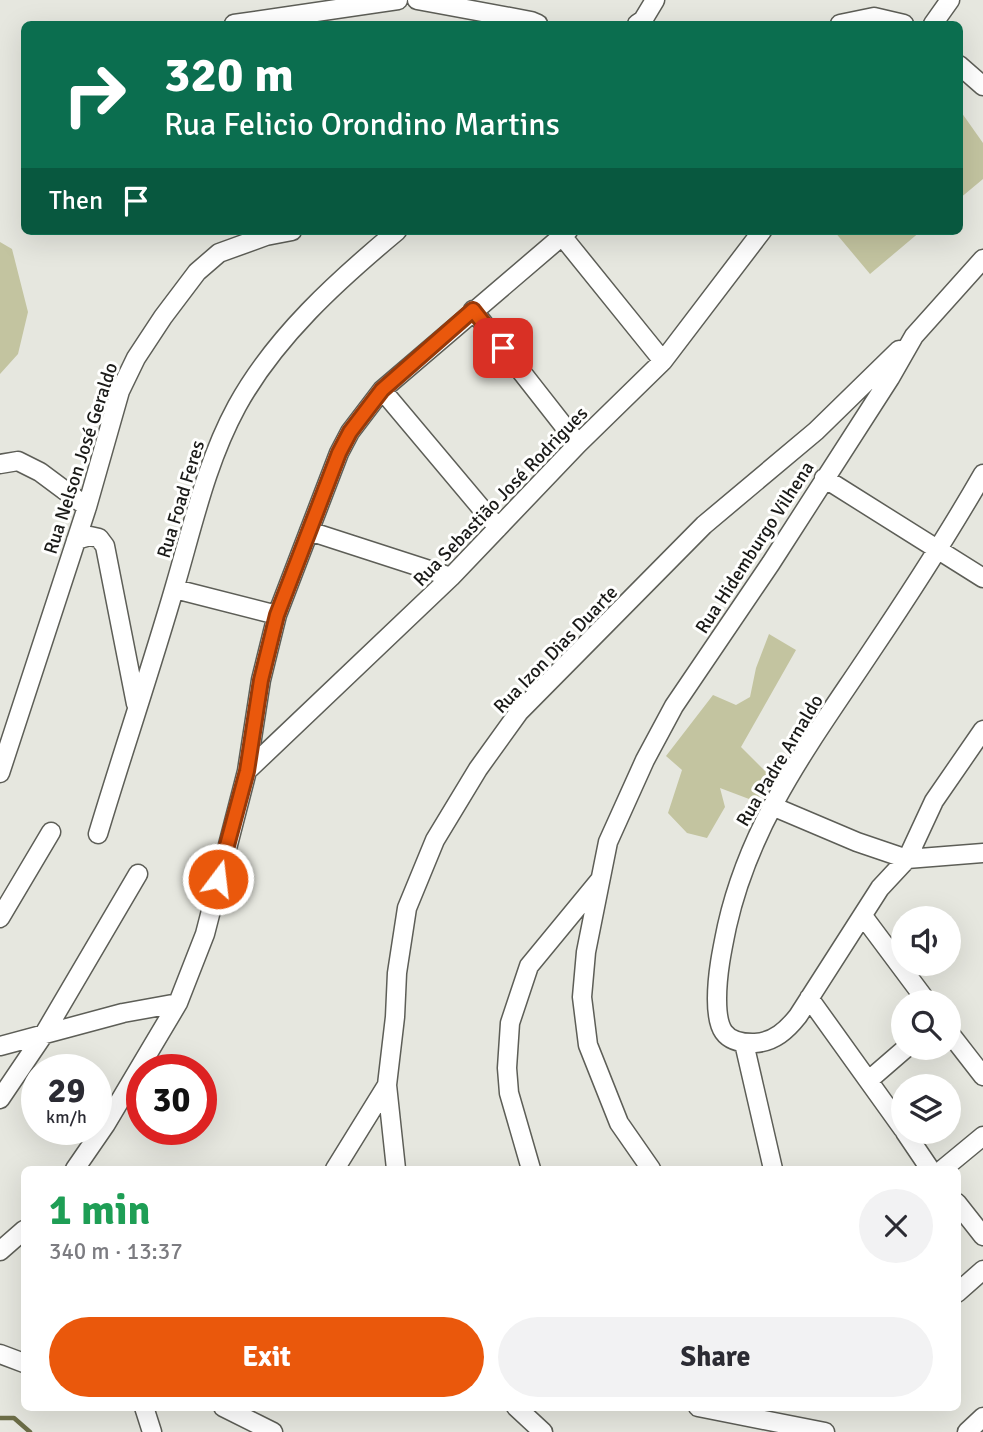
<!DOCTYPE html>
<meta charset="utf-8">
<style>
:root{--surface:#fff;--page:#f2f2f3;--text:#2b2b33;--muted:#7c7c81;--accent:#ea580c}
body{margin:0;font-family:Signika,sans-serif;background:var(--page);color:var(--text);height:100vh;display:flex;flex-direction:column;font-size:26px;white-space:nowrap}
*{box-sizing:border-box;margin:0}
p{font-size:23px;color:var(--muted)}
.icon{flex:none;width:38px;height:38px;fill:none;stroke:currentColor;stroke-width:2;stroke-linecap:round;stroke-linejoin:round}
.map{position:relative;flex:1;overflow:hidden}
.details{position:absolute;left:21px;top:1166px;width:940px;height:245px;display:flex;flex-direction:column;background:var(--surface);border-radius:10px;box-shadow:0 7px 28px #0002}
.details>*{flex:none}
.banner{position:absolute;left:21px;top:21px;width:942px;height:214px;border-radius:10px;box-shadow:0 7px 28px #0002;background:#0b6e4f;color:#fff;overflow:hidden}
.buttons{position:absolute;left:891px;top:906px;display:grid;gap:14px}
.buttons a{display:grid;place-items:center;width:70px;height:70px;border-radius:50%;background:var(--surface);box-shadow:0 7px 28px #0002;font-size:35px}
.speed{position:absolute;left:21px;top:1054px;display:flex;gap:14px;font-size:35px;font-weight:700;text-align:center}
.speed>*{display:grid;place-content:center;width:91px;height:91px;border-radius:50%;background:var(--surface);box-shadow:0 7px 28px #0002;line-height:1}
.speed small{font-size:18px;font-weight:400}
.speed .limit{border:10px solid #d22;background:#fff;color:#111}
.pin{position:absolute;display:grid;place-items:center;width:60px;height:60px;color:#fff;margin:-30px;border-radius:14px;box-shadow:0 4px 10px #0006}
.me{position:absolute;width:77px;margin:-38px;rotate:15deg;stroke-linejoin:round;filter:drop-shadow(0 0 5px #0008)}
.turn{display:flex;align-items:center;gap:24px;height:147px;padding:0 28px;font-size:32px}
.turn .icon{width:91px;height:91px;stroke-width:2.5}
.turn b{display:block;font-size:49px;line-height:60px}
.then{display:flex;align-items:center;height:66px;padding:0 28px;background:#0003;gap:14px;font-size:26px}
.round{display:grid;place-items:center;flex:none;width:74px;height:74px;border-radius:37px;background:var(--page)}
.overview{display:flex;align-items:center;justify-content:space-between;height:119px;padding:0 28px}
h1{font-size:42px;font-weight:700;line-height:52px;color:#1e9e55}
.cta{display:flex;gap:14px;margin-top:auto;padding:14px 28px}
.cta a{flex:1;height:80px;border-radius:42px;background:var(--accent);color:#fff;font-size:28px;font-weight:700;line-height:80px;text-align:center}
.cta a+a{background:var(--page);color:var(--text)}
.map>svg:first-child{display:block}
.green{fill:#c3c4a0}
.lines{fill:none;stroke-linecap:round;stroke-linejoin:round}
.stream{stroke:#6c6d47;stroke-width:4.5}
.minor-casing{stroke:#5d5e57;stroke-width:21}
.minor{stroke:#fff;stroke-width:18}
.route-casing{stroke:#983908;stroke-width:18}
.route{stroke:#ea580c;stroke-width:12}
.labels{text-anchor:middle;stroke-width:6;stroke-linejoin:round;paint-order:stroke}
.street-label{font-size:19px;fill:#1a1a18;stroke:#fffffe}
</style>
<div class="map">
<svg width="983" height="1432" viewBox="0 0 983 1432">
<rect width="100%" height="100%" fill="#e6e7df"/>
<path class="green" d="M959,109L983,143V179L959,199Z
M834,231H921L870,274Z
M0,242L12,249L28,312L18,354L0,374Z
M769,634L796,650L741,747L769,775L757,802L720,788L725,807L707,838L687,833L668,813L682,770L666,756L713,695L736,705L750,697L756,668Z"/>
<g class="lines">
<path class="stream" d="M0,1418H14L30,1432"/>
<g class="minor-casing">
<path id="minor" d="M417,0L531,21L538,24
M234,24L398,0
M637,24L643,20L655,0
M840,24L874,17L904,24
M933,24L950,0
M959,65L983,86
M562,236L663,361
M473,310L578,444
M382,390L498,528
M0,464L18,461L40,472L87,507
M983,474C948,535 911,592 872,650C813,739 751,819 727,926C722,950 717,974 717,999C717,1027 722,1044 755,1043C774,1042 787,1030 798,1016L880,888L907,859L934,801L983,730
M824,478L983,578
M309,531L451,577
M76,540L90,536L99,538L105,546L136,704
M175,589L277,615
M247,771L451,577L578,444L663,361L762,231
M0,773L87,507L120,391L136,358L163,317L197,272L219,253L266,236L292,231
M772,806L857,842L907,859L983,853
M98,834C123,751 151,669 175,586C193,525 206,463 237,406C275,337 337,281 397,231
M863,916L928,1003
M0,918L51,832
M809,998L903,1129
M948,1031L983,1076
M744,1043L773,1169
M0,1046L123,1013L178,1003
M869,1080L906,1048
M0,1099L44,1034L138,874
M905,1132L930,1169
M75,1169L106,1124L178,1003L205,934L247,771L261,680L277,615L339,453L350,432L382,390L568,231
M335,1169L387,1085
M396,1169L387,1085L395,1017L397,973L407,908L435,840L478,769L519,712L704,525L816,431L899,350
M531,1169L509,1093L507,1068L510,1023L529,966L599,881
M651,1169L619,1123L588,1045L582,997L586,952L608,842L645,760L674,706L771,563L890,378L914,336L983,259
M943,1169L983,1136
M957,1203L983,1236
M0,1251L24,1230
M957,1293L983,1270
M0,1354L24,1363
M144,1407L152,1432
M223,1407L273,1432
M516,1407L543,1432
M698,1407L825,1432
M967,1432L983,1417"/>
</g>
<use href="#minor" class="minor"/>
</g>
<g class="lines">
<g class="route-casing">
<path id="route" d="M218,879L247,771L261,680L277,615L339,453L350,432L382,390L473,310L503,348"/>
</g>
<use href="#route" class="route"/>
</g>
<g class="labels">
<g class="street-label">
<text transform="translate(80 458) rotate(-72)" y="7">Rua Nelson José Geraldo</text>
<text transform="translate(500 496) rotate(-46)" y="7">Rua Sebastião José Rodrigues</text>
<text transform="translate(180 499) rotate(-73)" y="7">Rua Foad Feres</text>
<text transform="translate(754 547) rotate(-57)" y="7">Rua Hidemburgo Vilhena</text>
<text transform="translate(555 649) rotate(-46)" y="7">Rua Izon Dias Duarte</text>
<text transform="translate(779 760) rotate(-59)" y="7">Rua Padre Arnaldo</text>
</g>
</g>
</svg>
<div class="buttons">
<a><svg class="icon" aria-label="sound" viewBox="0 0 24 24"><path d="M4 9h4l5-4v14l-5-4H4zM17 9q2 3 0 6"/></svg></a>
<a><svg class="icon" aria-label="search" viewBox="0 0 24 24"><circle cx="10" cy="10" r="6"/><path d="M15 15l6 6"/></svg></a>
<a><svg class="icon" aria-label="layers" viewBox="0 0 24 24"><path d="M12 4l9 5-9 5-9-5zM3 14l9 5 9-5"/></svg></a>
</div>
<div class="speed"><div>29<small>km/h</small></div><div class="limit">30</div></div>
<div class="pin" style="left:503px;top:348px;background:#d93025"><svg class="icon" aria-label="arrive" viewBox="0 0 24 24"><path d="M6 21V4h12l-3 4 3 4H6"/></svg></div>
<svg class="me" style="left:218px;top:879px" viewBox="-20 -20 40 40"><circle r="17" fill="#ea580c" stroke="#fff" stroke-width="3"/><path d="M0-11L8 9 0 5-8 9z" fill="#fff"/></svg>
<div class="banner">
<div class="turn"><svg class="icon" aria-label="right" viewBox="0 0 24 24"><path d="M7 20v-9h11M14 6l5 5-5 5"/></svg><div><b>320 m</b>Rua Felicio Orondino Martins</div></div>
<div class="then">Then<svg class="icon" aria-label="arrive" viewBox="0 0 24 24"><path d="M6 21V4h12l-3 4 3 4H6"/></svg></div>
</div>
<section class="details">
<div class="overview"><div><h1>1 min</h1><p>340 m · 13:37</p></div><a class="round"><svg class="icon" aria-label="close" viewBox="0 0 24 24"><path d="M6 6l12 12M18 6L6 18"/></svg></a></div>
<div class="cta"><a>Exit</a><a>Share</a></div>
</section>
</div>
